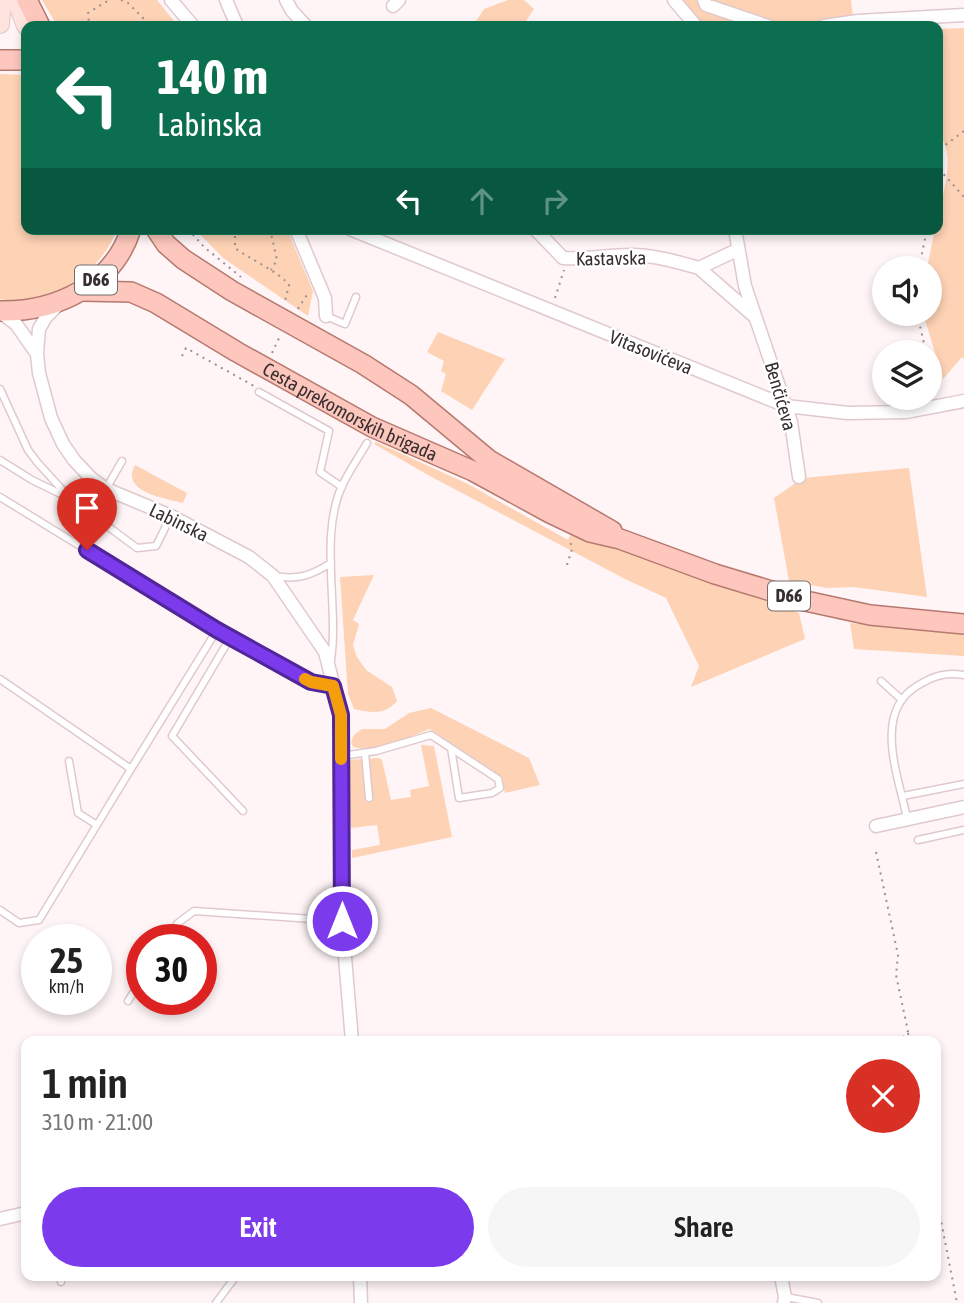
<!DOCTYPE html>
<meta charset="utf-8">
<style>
:root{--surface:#fff;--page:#f6f6f6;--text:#222;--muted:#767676;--accent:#7c3aed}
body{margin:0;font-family:"Asap Condensed",sans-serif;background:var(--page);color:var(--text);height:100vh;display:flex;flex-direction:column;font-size:26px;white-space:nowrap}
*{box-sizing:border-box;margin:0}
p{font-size:23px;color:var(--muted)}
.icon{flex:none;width:38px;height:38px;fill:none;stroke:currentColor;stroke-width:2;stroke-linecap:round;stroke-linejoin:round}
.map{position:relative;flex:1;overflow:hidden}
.drawer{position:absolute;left:21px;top:1036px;width:920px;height:245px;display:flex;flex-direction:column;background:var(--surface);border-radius:14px;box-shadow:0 4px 10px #0003}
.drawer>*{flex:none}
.guide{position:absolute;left:21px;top:21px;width:922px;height:214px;border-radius:14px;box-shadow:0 4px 10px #0003;background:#0b6e4f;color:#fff;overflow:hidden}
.tools{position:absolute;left:872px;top:256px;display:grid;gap:14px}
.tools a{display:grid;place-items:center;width:70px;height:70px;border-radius:50%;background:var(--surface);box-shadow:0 4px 10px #0003;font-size:35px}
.speed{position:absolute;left:21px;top:924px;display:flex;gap:14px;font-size:35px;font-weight:700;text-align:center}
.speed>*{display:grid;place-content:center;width:91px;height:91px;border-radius:50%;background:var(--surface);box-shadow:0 4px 10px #0003;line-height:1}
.speed small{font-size:18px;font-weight:400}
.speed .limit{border:10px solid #d22;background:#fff;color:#111}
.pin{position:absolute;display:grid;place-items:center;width:60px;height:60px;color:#fff;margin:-72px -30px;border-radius:50% 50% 50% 0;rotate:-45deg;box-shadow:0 0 7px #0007}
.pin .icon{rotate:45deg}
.me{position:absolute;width:77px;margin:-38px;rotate:0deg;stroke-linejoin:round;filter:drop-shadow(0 0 5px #0008)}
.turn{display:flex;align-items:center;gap:24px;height:147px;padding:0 21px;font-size:32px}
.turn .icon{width:91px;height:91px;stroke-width:2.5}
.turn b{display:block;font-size:49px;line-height:60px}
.lanes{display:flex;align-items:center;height:66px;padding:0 21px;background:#0003;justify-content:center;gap:35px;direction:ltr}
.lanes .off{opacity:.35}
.round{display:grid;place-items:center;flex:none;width:74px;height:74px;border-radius:37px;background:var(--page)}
.overview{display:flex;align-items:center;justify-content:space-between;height:119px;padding:0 21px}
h1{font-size:42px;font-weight:600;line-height:52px}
.button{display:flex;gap:14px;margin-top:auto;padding:14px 21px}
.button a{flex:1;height:80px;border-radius:42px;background:var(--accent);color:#fff;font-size:28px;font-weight:600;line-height:80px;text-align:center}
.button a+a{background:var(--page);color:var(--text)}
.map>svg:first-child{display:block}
.green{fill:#fed2b5}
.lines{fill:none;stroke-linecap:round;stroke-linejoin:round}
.lane-casing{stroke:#e0c9cd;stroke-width:9}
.street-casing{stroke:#e0c9cd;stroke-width:15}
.secondary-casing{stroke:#e0c9cd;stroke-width:20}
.primary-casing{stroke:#b6796f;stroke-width:22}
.path{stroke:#999091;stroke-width:2;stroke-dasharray:2 5;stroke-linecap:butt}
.lane{stroke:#fff;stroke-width:6}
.street{stroke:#fff;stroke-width:12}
.secondary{stroke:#fee3de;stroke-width:18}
.primary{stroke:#fdc7bd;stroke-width:19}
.route-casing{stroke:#51269a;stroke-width:18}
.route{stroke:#7c3aed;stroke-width:12}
.slow{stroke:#f59e0b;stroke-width:12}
.labels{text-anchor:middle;stroke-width:5;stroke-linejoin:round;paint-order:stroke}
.shield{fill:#fff;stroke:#736d6d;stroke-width:2}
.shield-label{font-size:18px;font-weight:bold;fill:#372e2f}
.street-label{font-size:19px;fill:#372e2f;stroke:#fff}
</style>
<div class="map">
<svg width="964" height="1303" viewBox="0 0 964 1303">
<rect width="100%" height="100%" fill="#fff5f6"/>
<path class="green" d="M42,0H157L178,26H61L55,22Z
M508,0H524L534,9L526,21L527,26H473L484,9Z
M679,0H851L854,26H706Z
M964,28V359L962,357L943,379L923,313H929V268H927L935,229H938C938,200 956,167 943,141L938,139V29Z
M0,74L26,75V229H117C103,268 63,297 22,301C15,301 7,300 0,299Z
M195,229H287L313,291L308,316L223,258Z
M438,332L505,359L472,410L441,391L446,374L441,371L444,361L427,352Z
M376,442L468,484L568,540L571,532L799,613L805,639L691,687L699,666L666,598L623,578L428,475L374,444Z
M135,465L187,493L183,503C164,498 120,492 135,465Z
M909,468L927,597L854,587L827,588L789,581L774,498L803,478Z
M374,575L353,620L359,624L353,645L357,657L366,670L392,687L397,701C385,715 372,713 354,709L348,694L340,577Z
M850,623L964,633V656L854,649Z
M431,708L529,758L540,785L505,793L502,777L430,729C407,737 378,754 353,747L351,742L354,735L362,729H385L409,713Z
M421,745L434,746L452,837L352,858V850L380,845L377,825L351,828L346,760L379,758L382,760L391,800L411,797L410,790L429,786Z"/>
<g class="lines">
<g class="lane-casing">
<path id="lane" d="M326,316L345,324L356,297
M0,389L28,450L37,462L67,495
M259,392L329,431L320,472L342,487
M0,460L32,480L71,499L137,548L156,546L171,516
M106,489L122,461
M0,497L217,630L311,683L333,686
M274,576C298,580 310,576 331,563
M230,638L172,736L243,811
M331,660C339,606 319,536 342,486C349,471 359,457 367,443
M0,679L131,769L217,630
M881,681L902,700
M365,753L369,798
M341,756L376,751L431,735L498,779L500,788L492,793L459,798L451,748
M69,761L78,813L97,825
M903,796L964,784
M907,818C899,778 872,713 917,686C933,676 945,672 964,675
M918,840L964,830
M0,910L19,923L39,920L131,769
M167,940L178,923L194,911L342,921
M128,1001L142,979
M60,1276L61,1282
M786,1297L818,1303
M216,1303L236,1276"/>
</g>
<g class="street-casing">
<path id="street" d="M171,0L193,26
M226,0L237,26
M286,0L292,11L306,26
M674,0L696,26
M704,0L706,5L768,26
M393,6L399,0
M824,26L858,21L964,15
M296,229L325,298L326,316
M350,229L786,406L848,413L906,412L964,401
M535,229L563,258C587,260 611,254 635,255C657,256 678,262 699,268
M735,229L745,286L791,422L799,477
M737,250L699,268L754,316
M59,304L46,317L39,329L37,354L39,373L51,418L63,444L74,460L91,478L106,489L171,516L249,557L273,576L325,652L341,715L342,921L352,1041
M0,312L16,324L37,354
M876,826L964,807
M0,1219L26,1213
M360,1276L361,1303
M781,1276L785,1297L784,1303"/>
</g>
<g class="secondary-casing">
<path id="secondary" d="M16,0L26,26
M0,24L2,0"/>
</g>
<g class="primary-casing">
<g id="primary">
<path d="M27,0L40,26"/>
<path d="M0,60H26"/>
<path d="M156,229L166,244L183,259L232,291L363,364L411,395L489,460L612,531"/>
<path id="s1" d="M82,291L131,292L156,303L237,352L372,427L473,471L550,513L590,532L620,539L715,574L801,600L870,615L964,624"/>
<path d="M0,311C55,312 113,286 131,229"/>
</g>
</g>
<path class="path" d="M121,0L127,2L151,26
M92,26L89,24L88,13L109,0
M938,147L942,153L938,174
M940,149L964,131
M939,169L964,197
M188,229L204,247L241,277
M235,229V248C248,258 281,273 289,285L285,301
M270,229L277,260L271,270
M919,268L927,229
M555,298L564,270
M298,309L308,293
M917,313L926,352
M272,353L280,336
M182,356L186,348L254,386
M567,565L572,549L570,540
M876,852L898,955L896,975L908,1031L900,1041
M908,1033L910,1041
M936,1195L957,1303"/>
<use href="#lane" class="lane"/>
<use href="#street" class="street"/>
<use href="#secondary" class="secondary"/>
<use href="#primary" class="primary"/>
</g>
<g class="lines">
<g class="route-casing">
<path id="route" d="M87,550L217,630L311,682L333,686L341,715L342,921"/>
</g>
<use href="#route" class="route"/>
<path class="slow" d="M305,679L311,682L333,686L341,715V759"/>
</g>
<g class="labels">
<g class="shield">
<rect x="75" y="265.5" width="42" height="29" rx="5"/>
<rect x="768" y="581.5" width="42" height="29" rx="5"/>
</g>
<g class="shield-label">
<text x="96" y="286">D66</text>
<text x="789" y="602">D66</text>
</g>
<g class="street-label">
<text transform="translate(611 258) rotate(-1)" y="7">Kastavska</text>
<text transform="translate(651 352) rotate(22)" y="7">Vitasovićeva</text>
<text transform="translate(781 396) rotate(74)" y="7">Benčićeva</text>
<text dy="7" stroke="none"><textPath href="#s1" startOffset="299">Cesta prekomorskih brigada</textPath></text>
<text transform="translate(179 522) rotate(26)" y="7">Labinska</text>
</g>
</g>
</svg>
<div class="tools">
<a><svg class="icon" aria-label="sound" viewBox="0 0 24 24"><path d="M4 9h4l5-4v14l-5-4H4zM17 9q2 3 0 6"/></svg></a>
<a><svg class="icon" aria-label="layers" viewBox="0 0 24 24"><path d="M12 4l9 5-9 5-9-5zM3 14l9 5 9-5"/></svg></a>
</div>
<div class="speed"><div>25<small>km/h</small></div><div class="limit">30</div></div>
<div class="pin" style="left:87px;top:550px;background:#d93025"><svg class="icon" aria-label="arrive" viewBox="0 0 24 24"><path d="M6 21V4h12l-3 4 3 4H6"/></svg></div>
<svg class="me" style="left:342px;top:921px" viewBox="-20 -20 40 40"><circle r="17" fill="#7c3aed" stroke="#fff" stroke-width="3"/><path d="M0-11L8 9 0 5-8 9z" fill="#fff"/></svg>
<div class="guide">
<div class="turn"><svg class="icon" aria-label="left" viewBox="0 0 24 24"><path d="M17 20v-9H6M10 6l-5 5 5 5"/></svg><div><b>140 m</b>Labinska</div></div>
<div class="lanes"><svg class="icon" aria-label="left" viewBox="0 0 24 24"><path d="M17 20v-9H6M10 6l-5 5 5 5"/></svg><svg class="icon off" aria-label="ahead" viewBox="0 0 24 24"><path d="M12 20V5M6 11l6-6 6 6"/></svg><svg class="icon off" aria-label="right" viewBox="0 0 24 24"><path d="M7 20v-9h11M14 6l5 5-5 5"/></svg></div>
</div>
<section class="drawer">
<div class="overview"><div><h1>1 min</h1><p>310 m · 21:00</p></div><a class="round" style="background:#d93025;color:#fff"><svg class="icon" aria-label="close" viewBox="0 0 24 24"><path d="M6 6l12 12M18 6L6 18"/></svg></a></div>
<div class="button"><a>Exit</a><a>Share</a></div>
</section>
</div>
